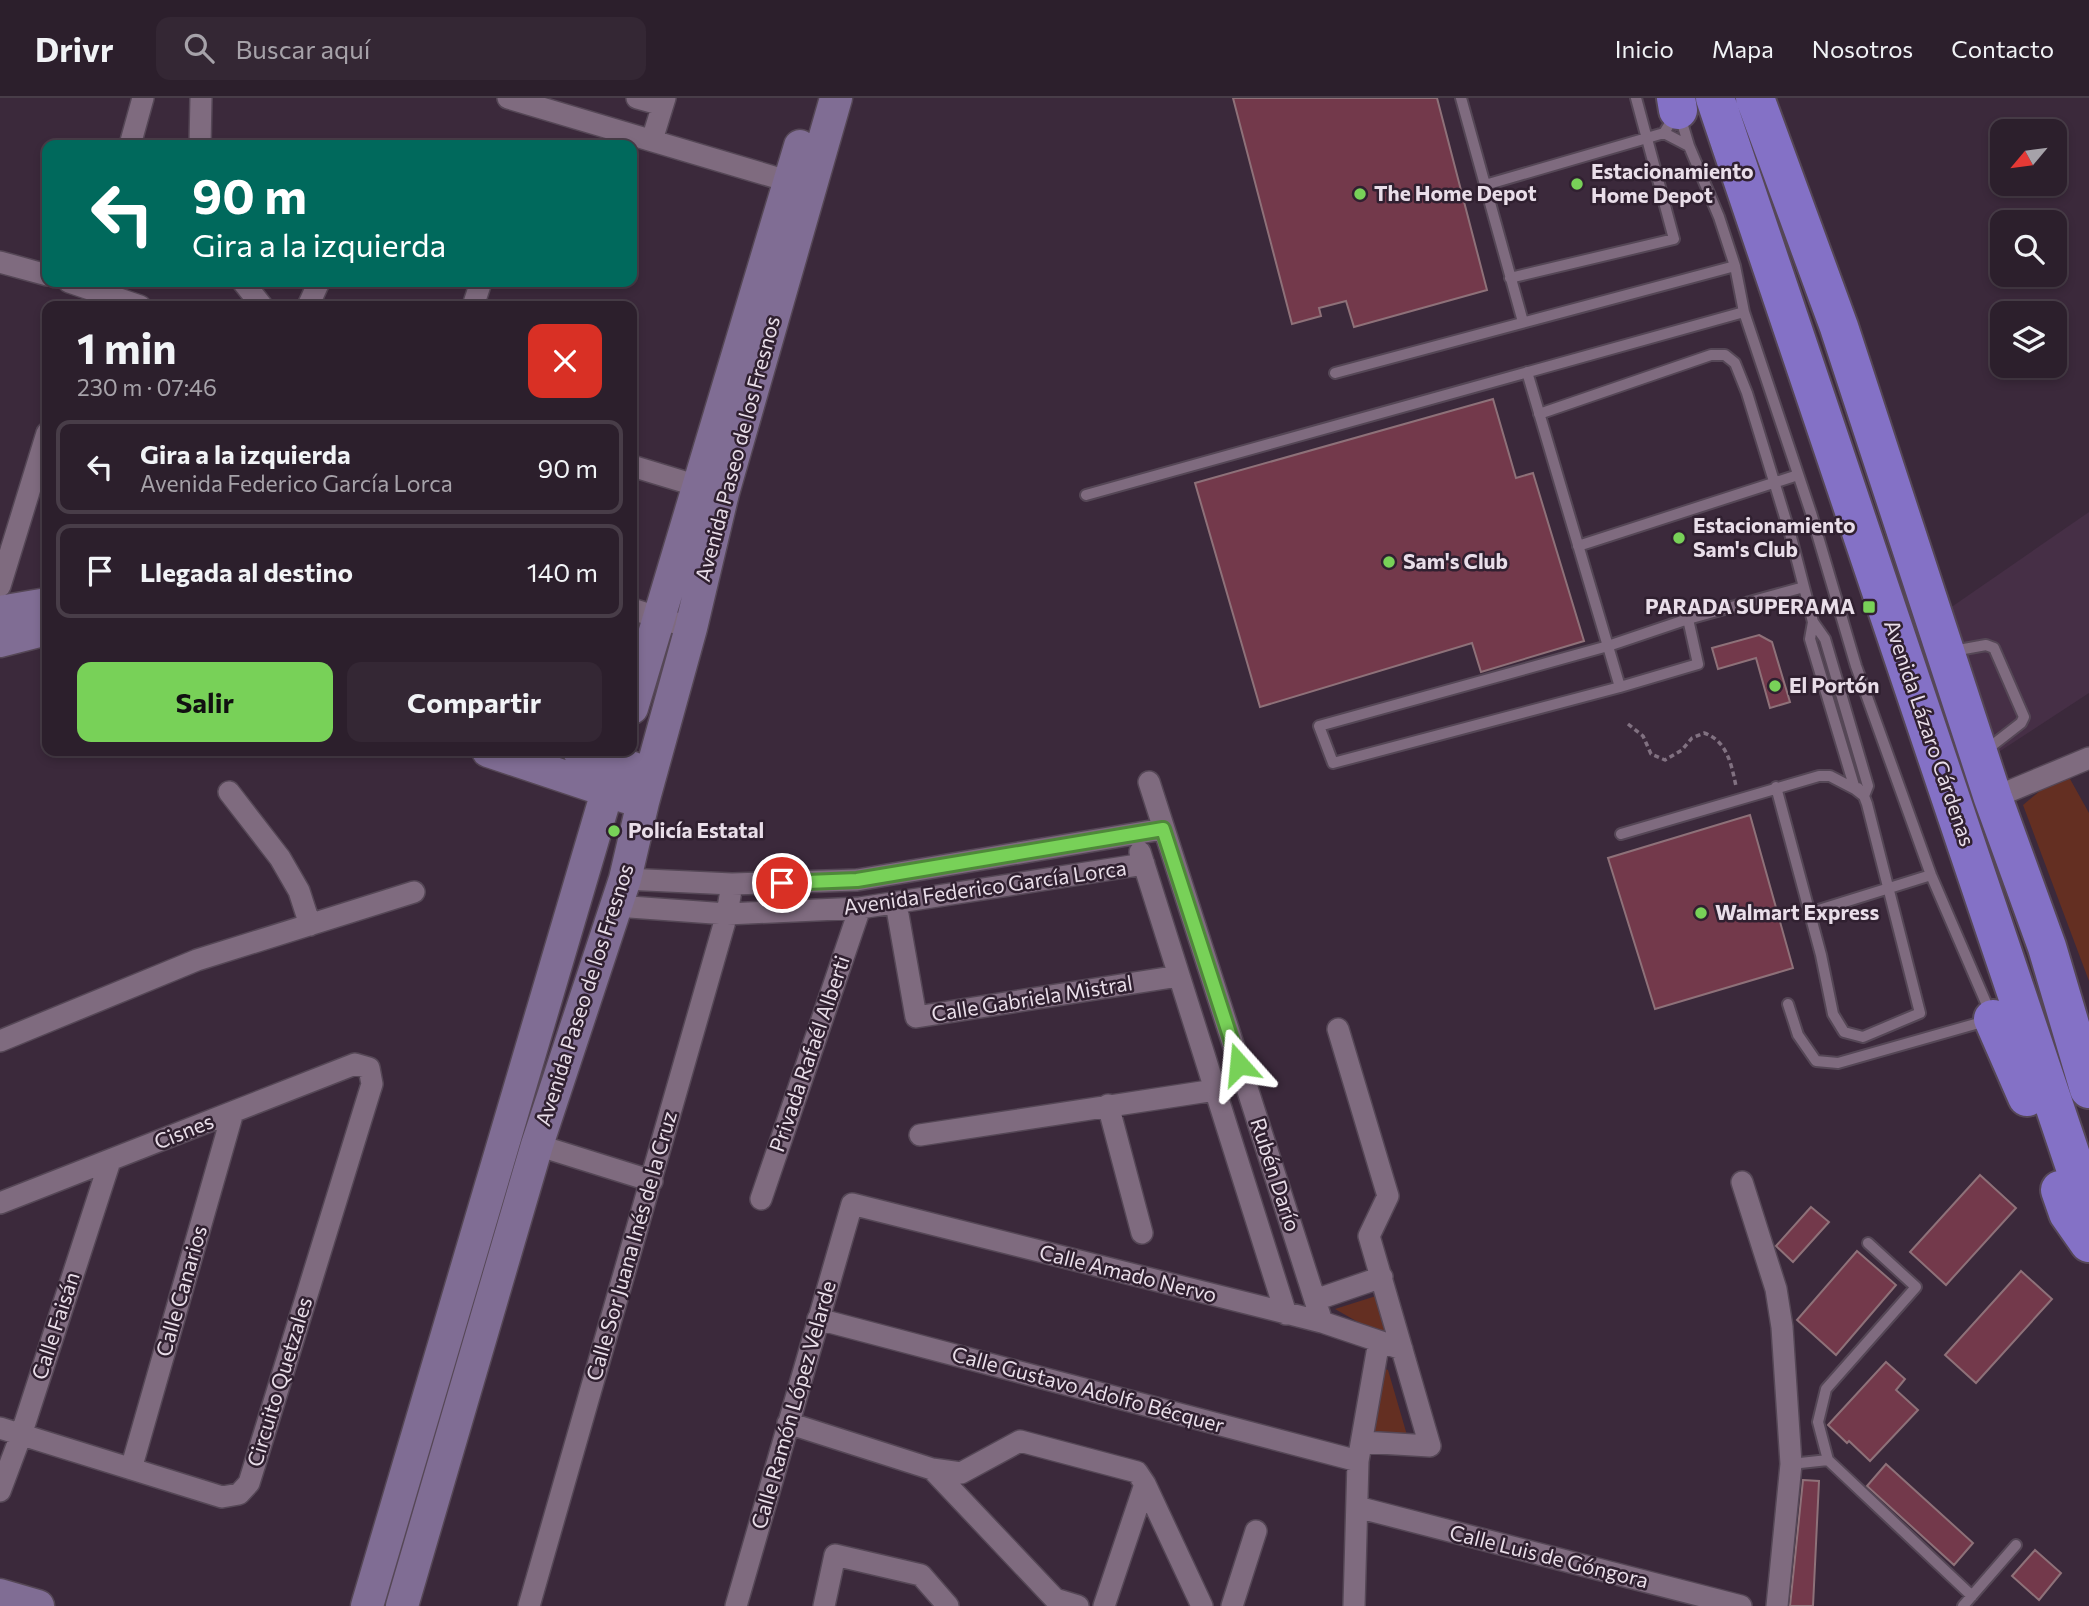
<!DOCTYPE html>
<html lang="es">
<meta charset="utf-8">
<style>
:root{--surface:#2c1f2c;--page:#342734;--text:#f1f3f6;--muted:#a6a2a9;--line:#483d48;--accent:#78d158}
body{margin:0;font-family:Commissioner,sans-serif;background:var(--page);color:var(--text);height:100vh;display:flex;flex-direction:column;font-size:26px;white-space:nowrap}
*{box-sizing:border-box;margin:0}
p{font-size:23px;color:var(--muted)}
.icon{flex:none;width:38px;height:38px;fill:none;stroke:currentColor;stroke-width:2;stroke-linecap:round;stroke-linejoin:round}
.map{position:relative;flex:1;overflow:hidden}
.side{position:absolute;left:42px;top:203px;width:595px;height:455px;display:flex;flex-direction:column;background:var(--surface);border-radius:14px;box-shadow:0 4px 10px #0003,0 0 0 2px var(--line)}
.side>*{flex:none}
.banner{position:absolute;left:42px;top:42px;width:595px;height:147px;border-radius:14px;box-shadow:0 4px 10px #0003,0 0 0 2px var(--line);background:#00695c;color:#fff;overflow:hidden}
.needle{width:46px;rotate:241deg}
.controls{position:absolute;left:1990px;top:21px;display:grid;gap:14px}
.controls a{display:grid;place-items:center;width:77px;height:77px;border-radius:14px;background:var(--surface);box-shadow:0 4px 10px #0003,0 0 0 2px var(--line);font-size:35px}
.pin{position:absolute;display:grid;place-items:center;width:60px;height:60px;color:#fff;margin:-30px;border:4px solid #fff;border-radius:50%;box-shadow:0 2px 7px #0007}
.me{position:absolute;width:77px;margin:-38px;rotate:342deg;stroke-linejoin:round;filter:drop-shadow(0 0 5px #0008)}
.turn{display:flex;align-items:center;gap:24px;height:147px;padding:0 35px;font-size:32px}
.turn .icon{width:91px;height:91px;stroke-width:2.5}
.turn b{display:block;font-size:49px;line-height:60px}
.round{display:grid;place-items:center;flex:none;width:74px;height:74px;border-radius:14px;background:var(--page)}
.overview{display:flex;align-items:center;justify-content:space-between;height:119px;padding:0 35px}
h1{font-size:42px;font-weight:700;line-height:52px}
.cta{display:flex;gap:14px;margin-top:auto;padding:14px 35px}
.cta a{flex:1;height:80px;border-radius:14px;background:var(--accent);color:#111;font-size:28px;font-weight:700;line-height:80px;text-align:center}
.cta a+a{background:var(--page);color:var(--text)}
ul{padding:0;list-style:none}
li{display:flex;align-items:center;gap:21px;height:94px;margin:0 14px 10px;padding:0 21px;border:4px solid var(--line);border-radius:14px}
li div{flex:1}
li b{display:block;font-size:26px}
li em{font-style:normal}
header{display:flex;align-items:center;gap:42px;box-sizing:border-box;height:98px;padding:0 35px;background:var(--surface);border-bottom:2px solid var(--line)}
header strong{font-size:33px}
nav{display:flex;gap:38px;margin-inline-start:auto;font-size:24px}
.search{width:490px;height:63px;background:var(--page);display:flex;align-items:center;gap:18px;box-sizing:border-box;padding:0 24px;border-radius:14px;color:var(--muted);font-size:26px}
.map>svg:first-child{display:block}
.built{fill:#462f46}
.green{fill:#642f22}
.building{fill:#73394b;stroke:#8e7179;stroke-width:2}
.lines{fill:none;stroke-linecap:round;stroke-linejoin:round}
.lane-casing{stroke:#554756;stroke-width:14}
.street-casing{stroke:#554756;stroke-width:24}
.secondary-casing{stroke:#554756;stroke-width:35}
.highway-casing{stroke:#554756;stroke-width:42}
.path{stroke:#817181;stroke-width:3.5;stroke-dasharray:5 3.5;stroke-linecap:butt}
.lane{stroke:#7f6b7f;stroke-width:10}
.street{stroke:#7f6b7f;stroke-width:21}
.secondary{stroke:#806d94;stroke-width:32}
.highway{stroke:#8471c6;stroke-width:38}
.route-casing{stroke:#4e8839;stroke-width:18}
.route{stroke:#78d158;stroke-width:12}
.poi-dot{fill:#78d158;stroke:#302030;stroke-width:2.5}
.labels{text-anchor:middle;stroke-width:5;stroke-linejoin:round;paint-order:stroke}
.poi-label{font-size:21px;font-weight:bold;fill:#e9dee9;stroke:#302030;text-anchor:start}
.street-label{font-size:21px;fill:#e9dee9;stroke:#302030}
</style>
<header>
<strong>Drivr</strong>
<div class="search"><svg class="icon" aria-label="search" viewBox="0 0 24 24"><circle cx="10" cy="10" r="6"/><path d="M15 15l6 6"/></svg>Buscar aquí</div>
<nav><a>Inicio</a><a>Mapa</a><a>Nosotros</a><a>Contacto</a></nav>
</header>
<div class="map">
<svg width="2089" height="1508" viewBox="0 0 2089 1508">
<rect width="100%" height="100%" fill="#3b293b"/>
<path class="built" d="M2089,414V595L1994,657L1950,510Z"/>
<path class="green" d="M2065,672L2089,715V883L2023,707Z
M1376,1198L1386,1240L1335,1211Z
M1378,1268L1388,1272L1409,1344L1369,1339Z"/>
<path class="building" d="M1233,0H1437L1487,192L1354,229L1346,203L1319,210L1321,218L1292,226Z
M1493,301L1516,380L1533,375L1584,543L1481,574L1472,545L1260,609L1195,385Z
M1759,537L1772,544L1790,604L1770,610L1756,560L1718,571L1712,550Z
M1750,717L1793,870L1655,911L1608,760Z
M1980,1077L2016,1110L1946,1187L1910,1154Z
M1811,1109L1829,1124L1793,1164L1776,1148Z
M1857,1153L1896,1187L1836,1257L1797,1222Z
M2021,1173L2052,1201L1976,1285L1945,1257Z
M1886,1264L1905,1281L1896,1292L1918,1312L1870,1363L1849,1343L1847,1345L1828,1327Z
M1886,1366L1973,1445L1954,1467L1867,1388Z
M1803,1382L1819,1383L1813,1508H1790Z
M2035,1452L2061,1475L2039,1502L2012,1478Z"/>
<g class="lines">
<g class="lane-casing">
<path id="lane" d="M1461,0L1523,224
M1680,18L1689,48L1719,119L1735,168L1744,214L1811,415L1856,568L1931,777L1993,921L1838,965L1816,963L1798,937L1788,906
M1664,35L1689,48
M1485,87L1664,35L1675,17
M1510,180L1674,141L1636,0
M1527,274L1620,589
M1335,275L1735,168
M1539,316L1711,257H1725L1735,265L1747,295L1791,439L1813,524L1825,541L1868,688L1864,698
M1086,397L1744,214
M1578,448L1798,377
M1688,521L1698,566L1620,589L1333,665L1319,628L1608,548L1688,521L1804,489
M1953,553L1986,547L1994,550L2024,619L2021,625L1985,653
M1776,689L1821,857L1833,916L1844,934L1863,939L1920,915L1867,706L1864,698L1855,691L1810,541L1813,524
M1621,736L1819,678H1830L1855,691L1858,690
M1809,815L1931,777
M1828,1362L1972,1498
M1791,1366L1828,1362L1818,1324L1826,1291L1916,1189L1868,1145
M1963,1508L2016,1447"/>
</g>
<g class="street-casing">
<path id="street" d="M508,0L801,87
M637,0L662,7
M652,42L665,0
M130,47L143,0
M200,47L201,0
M0,164L47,177
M69,184L140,208
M243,184L262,208
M308,208L319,184
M473,208L481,184
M632,368L711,392
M0,488L47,335
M632,511L691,530
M1149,684L1322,1224
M229,694L280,760L299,793L310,827
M1993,700L2089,660
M1140,754L1286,1216
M625,781L732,786L857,782L1163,731
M896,805L916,919L1179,878
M616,808L727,816L860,810L1144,766
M1338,931L1388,1098L1369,1138L1430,1348L1362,1344
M0,943L197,862L414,794
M1108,1007L1142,1135
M920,1037L1215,992
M537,1047L652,1083
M1742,1084L1776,1191L1782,1229L1791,1366L1777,1508
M761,1101L860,810
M0,1105L355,966L369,970L372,986L249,1385L239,1396L222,1399L0,1330
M1315,1202L1382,1179
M818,1221L1358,1363
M788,1325L932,1371L961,1375L1020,1343L1137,1374L1145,1386L1202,1508
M131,1371L233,1014
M932,1371L1055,1501L1078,1508
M0,1393L21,1337L110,1063
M1357,1409L1741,1508
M529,1508L727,816L732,786
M736,1508L852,1106L1322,1224L1402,1251
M824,1508L835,1457L921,1477L948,1508
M1104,1508L1145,1386
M1232,1508L1256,1433
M1354,1508L1358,1363L1379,1243"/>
</g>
<g class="secondary-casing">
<path id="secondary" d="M0,514L47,506
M0,543L47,531
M632,610L800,48
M488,653L626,699
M579,653L633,670
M0,1497L38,1508
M367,1508L619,653
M402,1508L537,1047L625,781L643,704L691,530L723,395L836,0"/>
</g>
<g class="highway-casing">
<path id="highway" d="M1676,0L1678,12
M1715,0L2089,1111
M1755,0L1839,229L1993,700L2047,849L2089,991
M1993,921L2027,999
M2060,1092L2068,1115L2089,1145"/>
</g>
<path class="path" d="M1628,626L1643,638L1651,656L1665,662L1682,652L1692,640L1704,635C1727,643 1731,665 1736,688"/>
<use href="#lane" class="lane"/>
<use href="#street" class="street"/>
<use href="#secondary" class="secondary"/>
<use href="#highway" class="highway"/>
</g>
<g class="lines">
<g class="route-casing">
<path id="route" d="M782,785L857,782L1163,731L1239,966"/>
</g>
<use href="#route" class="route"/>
</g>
<g class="poi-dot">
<circle cx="1577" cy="86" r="7"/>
<circle cx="1360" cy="96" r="7"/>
<circle cx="1679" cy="440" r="7"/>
<circle cx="1389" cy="464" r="7"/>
<rect x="1862" y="502" width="14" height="14" rx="3.5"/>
<circle cx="1775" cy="588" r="7"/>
<circle cx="614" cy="733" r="7"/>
<circle cx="1701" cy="815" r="7"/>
</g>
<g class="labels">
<g class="poi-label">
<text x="1591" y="81">Estacionamiento<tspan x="1591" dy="24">Home Depot</tspan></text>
<text x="1374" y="103">The Home Depot</text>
<text x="1693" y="435">Estacionamiento<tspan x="1693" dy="24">Sam's Club</tspan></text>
<text x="1403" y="471">Sam's Club</text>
<text x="1855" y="516" text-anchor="end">PARADA SUPERAMA</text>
<text x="1789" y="595">El Portón</text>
<text x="628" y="740">Policía Estatal</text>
<text x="1715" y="822">Walmart Express</text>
</g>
<g class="street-label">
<text transform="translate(738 351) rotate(-75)" y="7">Avenida Paseo de los Fresnos</text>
<text transform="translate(1929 635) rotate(71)" y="7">Avenida Lázaro Cárdenas</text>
<text transform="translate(985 790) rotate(-8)" y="7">Avenida Federico García Lorca</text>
<text transform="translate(585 897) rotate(-72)" y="7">Avenida Paseo de los Fresnos</text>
<text transform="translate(1032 901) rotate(-9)" y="7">Calle Gabriela Mistral</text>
<text transform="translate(810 956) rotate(-71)" y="7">Privada Rafaél Alberti</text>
<text transform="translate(184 1034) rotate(-22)" y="7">Cisnes</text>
<text transform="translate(1275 1077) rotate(72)" y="7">Rubén Darío</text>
<text transform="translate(632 1148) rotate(-74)" y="7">Calle Sor Juana Inés de la Cruz</text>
<text transform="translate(1128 1176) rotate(14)" y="7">Calle Amado Nervo</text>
<text transform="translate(182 1193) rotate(-74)" y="7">Calle Canarios</text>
<text transform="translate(56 1228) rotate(-72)" y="7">Calle Faisán</text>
<text transform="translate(280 1284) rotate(-73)" y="7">Circuito Quetzales</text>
<text transform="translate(1088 1292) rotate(15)" y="7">Calle Gustavo Adolfo Bécquer</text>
<text transform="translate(794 1307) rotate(-74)" y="7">Calle Ramón López Velarde</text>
<text transform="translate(1549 1459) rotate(14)" y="7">Calle Luis de Góngora</text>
</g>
</g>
</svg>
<div class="controls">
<a><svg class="needle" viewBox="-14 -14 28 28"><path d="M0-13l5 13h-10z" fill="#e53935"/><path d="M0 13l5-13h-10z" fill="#a6a2a9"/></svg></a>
<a><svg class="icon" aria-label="search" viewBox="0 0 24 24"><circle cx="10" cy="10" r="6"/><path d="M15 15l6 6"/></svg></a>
<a><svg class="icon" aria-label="layers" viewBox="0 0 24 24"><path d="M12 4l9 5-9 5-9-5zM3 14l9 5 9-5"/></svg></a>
</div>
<div class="pin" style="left:782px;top:785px;background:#d93025"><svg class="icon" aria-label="arrive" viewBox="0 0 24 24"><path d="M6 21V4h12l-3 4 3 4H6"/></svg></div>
<svg class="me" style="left:1239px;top:966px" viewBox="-20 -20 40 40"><path d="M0-17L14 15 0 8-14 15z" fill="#78d158" stroke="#fff" stroke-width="4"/></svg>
<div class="banner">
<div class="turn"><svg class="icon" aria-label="left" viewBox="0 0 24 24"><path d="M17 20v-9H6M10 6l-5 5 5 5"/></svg><div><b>90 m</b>Gira a la izquierda</div></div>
</div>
<section class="side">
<div class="overview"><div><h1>1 min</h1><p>230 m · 07:46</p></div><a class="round" style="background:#d93025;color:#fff"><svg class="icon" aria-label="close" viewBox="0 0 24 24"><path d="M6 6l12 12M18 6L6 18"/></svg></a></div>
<ul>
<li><svg class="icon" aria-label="left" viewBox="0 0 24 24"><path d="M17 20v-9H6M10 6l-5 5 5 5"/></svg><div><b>Gira a la izquierda</b><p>Avenida Federico García Lorca</p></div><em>90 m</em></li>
<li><svg class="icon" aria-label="arrive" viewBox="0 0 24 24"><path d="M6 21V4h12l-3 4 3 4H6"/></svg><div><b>Llegada al destino</b></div><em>140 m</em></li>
</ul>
<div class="cta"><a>Salir</a><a>Compartir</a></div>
</section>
</div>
